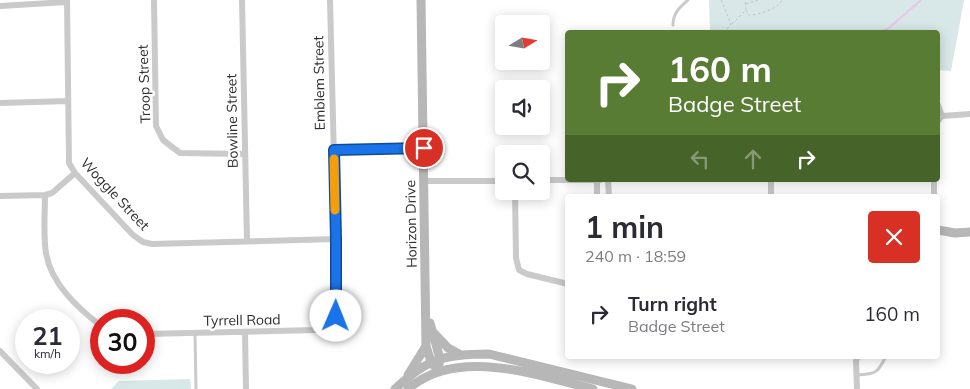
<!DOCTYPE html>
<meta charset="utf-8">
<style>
:root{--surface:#fff;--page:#f2f2f3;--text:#2b2b33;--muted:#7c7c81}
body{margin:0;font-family:Mulish,sans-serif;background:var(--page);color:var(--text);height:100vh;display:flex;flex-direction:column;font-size:19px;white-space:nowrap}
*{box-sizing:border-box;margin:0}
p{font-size:16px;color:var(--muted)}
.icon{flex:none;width:28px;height:28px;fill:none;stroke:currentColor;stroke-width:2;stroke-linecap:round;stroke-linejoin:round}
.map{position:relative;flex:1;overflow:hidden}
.details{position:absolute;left:565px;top:194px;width:375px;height:165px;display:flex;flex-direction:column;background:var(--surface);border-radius:5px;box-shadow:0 2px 12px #0003}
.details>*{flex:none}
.banner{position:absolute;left:565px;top:30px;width:375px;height:152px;border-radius:5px;box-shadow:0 2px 12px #0003;background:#587c34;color:#fff;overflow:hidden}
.needle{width:32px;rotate:79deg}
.buttons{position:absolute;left:495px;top:15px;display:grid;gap:10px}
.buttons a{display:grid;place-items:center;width:55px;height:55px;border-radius:5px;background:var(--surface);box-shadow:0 2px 12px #0003;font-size:25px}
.speed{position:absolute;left:15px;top:309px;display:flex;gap:10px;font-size:25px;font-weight:700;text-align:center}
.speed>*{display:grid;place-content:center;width:65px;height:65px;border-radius:50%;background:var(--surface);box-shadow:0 2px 12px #0003;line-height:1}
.speed small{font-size:12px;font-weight:400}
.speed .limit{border:8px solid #d22;background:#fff;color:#111}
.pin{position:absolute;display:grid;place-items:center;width:42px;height:42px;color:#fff;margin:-21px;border:2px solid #fff;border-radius:50%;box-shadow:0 1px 5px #0007}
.me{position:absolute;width:55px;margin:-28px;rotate:1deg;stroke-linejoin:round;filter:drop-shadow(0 0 4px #0008)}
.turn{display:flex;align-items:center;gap:18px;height:105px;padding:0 20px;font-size:22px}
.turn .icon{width:65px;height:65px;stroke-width:2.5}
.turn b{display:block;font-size:35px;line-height:42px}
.lanes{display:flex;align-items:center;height:48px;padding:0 20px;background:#0003;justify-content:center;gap:25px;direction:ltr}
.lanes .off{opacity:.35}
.round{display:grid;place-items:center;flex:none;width:52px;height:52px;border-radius:5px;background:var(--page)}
.summary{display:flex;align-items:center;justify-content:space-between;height:85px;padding:0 20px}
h1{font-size:30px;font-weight:700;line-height:38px}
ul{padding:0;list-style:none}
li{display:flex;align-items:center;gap:15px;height:70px;padding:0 20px}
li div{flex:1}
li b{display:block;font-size:19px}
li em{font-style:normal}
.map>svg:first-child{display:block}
.green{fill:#d8e7e7}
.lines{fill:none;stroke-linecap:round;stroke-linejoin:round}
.stream{stroke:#e7c7e9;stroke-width:2}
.path{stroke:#c4c4c4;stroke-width:1;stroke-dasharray:2.5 2.5;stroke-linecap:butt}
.lane{stroke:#cacaca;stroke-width:3}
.street{stroke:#cacaca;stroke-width:6}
.secondary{stroke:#b7b7b7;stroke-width:9}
.route-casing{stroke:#114b97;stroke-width:12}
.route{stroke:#1a73e8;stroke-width:9}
.slow{stroke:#f59e0b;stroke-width:9}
.labels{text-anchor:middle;stroke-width:5;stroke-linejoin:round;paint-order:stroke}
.street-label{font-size:14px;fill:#2d2d2d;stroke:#fff}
</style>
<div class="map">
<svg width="970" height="389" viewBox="0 0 970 389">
<rect width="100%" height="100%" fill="#fff"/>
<path class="green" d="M709,0H964L951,71L938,70V32H710Z
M190,379L191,389H111L119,381Z"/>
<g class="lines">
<path class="stream" d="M880,32L889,28L921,0"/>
<path class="path" d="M721,0L731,24L725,32
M746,4L758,0
M746,10L749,15C759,15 778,9 782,0
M732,24L746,10L745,0"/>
<path class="lane" d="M673,25C673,13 679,8 688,0
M195,334L196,389
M857,375C876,374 878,373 886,356"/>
<path class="street" d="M67,0L69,163L75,173L133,235L143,242L152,244L336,239
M154,0L156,126L163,140L180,153L245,154
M242,0L247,241
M0,6L67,2
M0,103L68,101
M938,105L942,116L938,121
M942,116L970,114
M333,150L424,148
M541,180H600
M597,180V196
M608,180L609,196
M771,180V196
M934,180V196
M424,181H504
M515,191L516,258L519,270L527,274L568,284
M45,195C45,214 43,235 46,253C51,284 78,308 101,326
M0,196L45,195L52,193L75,173
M245,332L246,389
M144,334L316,330C326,328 331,325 336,316V239L330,0
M0,351L37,389
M857,389L856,361L858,356"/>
<path class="secondary" d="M421,0L426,346L431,362L439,372
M938,230L955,233L970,232
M430,323L440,359L439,364
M433,332L448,348L459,354
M408,375L426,346
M395,389C428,358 444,354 489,354L632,389
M408,389C457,346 537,375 593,389"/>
</g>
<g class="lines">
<g class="route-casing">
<path id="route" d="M336,316V239L334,150L424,148"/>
</g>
<use href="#route" class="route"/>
<path class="slow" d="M334,159L335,210"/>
</g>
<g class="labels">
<g class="street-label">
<text transform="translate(319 83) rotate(-91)" y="5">Emblem Street</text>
<text transform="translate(144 84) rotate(-92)" y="5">Troop Street</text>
<text transform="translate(232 121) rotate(-91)" y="5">Bowline Street</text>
<text transform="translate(115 194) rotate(47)" y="5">Woggle Street</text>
<text transform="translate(411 224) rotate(-91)" y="5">Horizon Drive</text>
<text transform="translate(242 320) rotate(-1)" y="5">Tyrrell Road</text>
</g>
</g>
</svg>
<div class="buttons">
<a><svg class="needle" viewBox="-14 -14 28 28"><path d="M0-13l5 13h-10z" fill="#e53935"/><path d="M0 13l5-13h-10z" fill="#7c7c81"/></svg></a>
<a><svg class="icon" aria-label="sound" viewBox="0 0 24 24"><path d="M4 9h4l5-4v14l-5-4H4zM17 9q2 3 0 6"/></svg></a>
<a><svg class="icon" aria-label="search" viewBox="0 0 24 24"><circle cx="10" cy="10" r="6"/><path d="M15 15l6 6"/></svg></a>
</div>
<div class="speed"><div>21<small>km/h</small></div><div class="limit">30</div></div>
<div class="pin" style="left:424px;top:148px;background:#d93025"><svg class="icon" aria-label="arrive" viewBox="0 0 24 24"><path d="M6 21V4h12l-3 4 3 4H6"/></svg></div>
<svg class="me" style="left:336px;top:316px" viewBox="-20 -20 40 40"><circle r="19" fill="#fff"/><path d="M0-13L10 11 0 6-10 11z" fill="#1a73e8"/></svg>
<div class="banner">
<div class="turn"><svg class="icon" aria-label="right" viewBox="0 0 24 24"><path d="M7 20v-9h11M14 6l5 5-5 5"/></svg><div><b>160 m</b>Badge Street</div></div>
<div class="lanes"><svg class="icon off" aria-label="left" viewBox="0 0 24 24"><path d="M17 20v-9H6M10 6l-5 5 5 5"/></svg><svg class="icon off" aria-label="ahead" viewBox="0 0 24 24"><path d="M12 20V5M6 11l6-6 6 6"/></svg><svg class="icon" aria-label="right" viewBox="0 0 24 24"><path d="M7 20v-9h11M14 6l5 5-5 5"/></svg></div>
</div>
<section class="details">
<div class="summary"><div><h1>1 min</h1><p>240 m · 18:59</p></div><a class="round" style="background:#d93025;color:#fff"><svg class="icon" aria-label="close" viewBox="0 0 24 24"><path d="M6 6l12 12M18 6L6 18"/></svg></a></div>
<ul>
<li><svg class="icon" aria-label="right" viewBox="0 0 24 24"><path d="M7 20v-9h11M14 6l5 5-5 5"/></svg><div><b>Turn right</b><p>Badge Street</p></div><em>160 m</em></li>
</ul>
</section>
</div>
